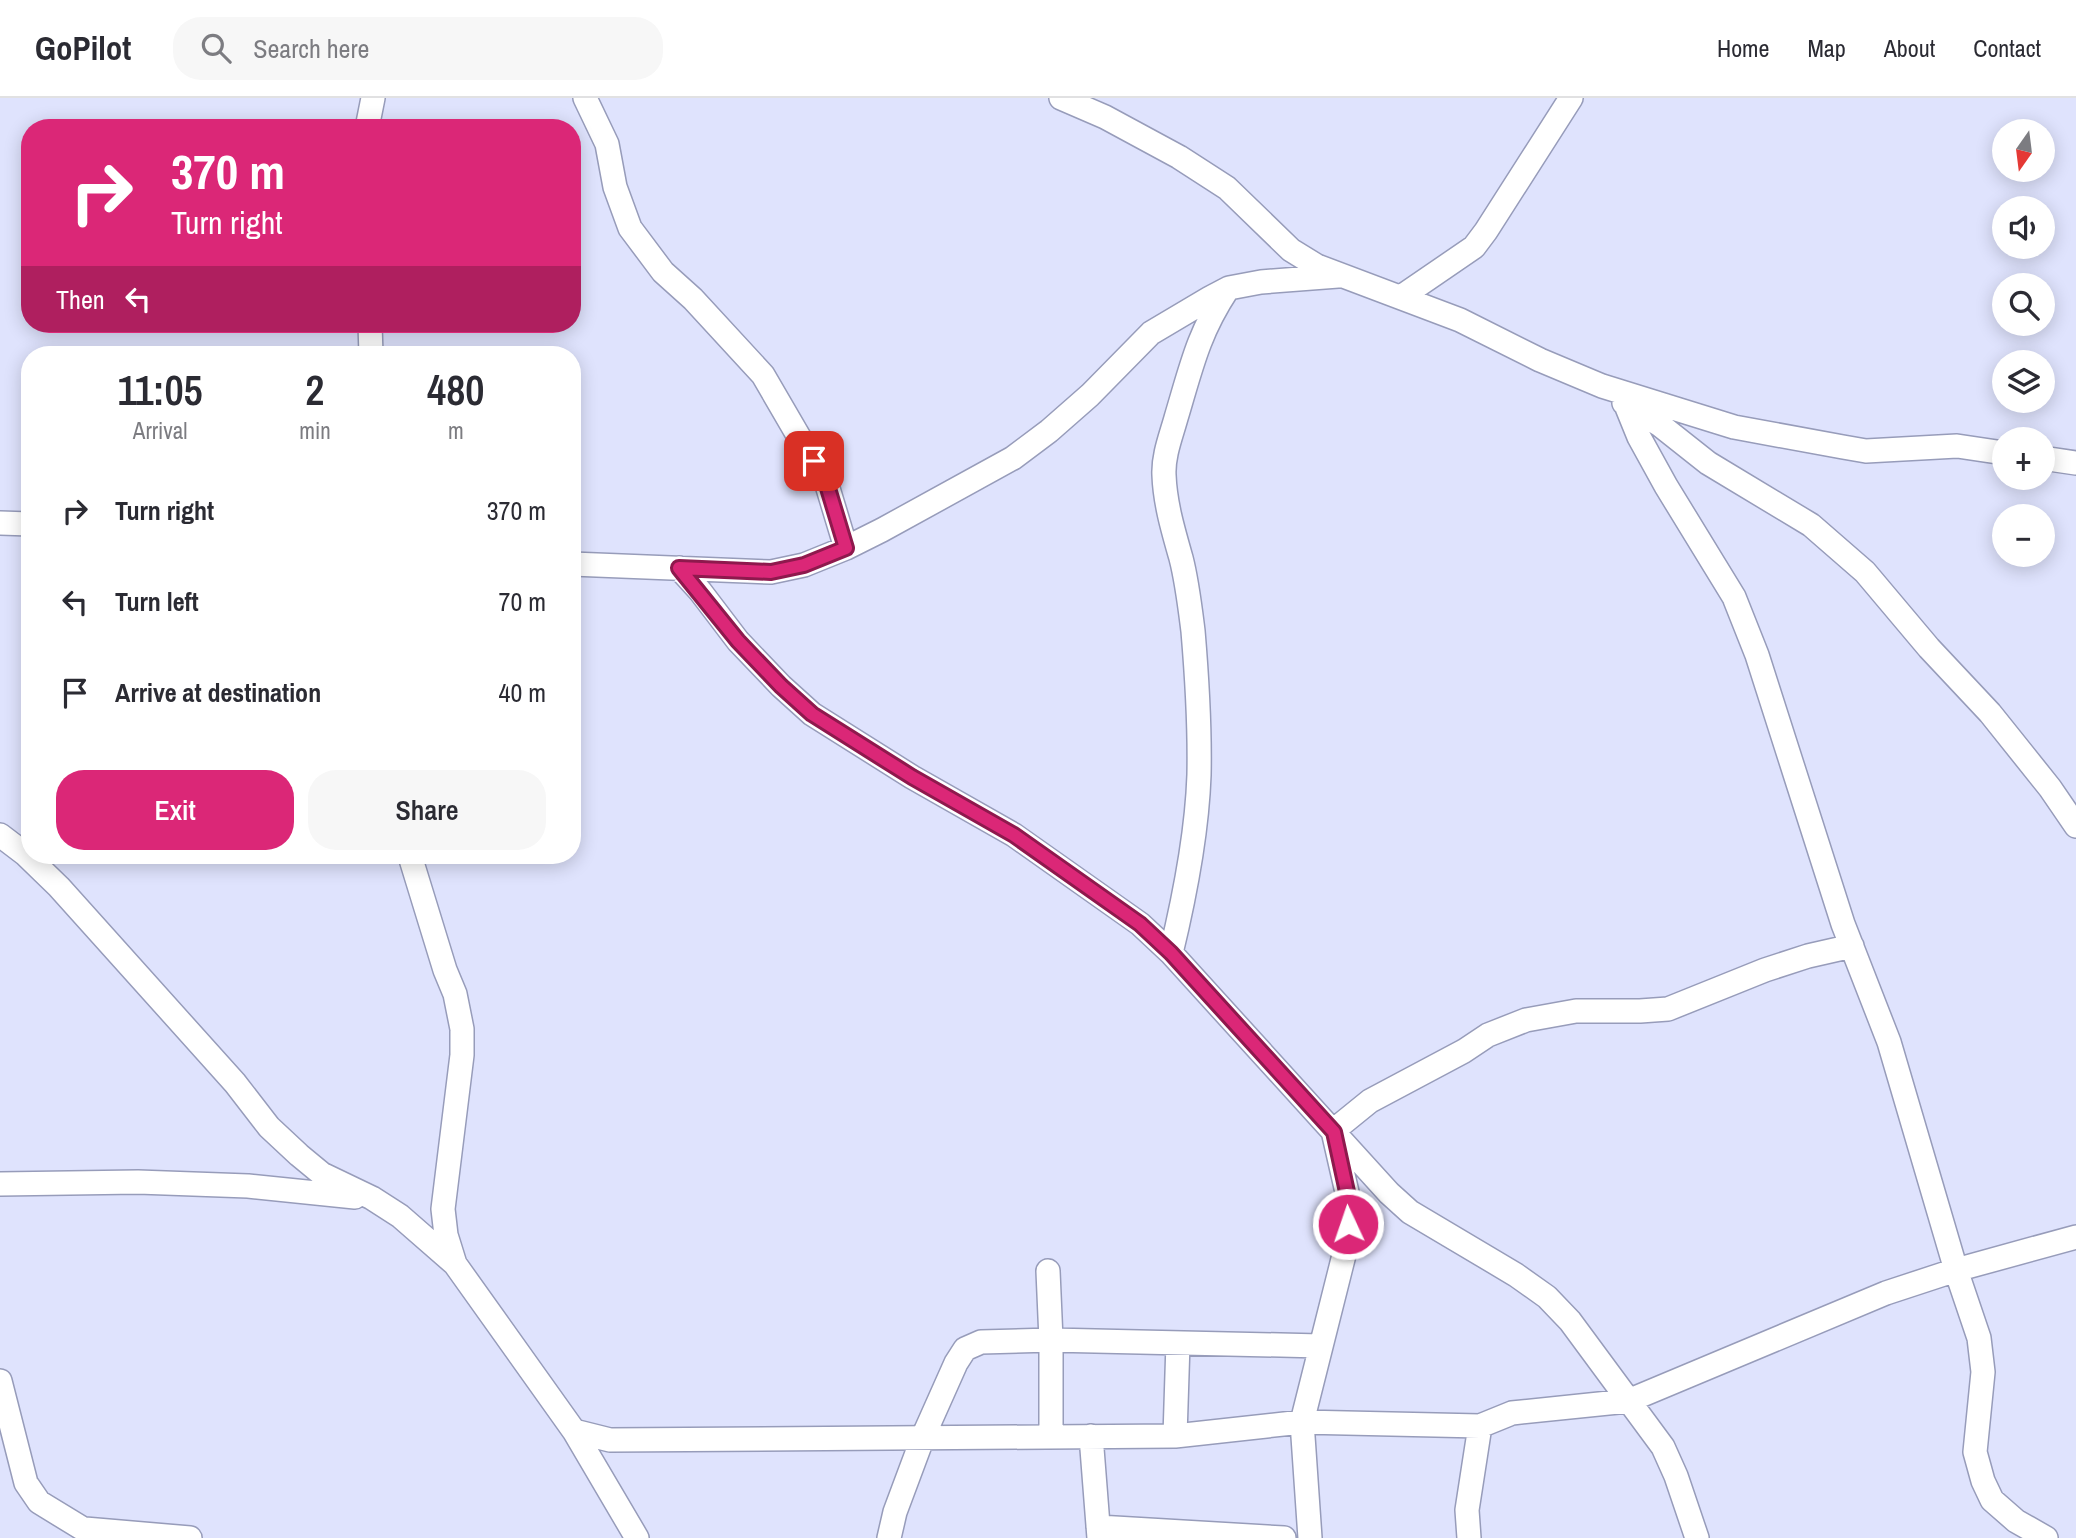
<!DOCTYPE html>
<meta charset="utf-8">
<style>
:root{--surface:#fff;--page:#f7f7f7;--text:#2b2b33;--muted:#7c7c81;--line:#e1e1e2;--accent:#db2777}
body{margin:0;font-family:"Archivo Narrow",sans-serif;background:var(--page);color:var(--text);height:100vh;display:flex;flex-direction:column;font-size:26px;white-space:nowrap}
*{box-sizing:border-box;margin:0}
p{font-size:23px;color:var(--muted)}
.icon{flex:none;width:38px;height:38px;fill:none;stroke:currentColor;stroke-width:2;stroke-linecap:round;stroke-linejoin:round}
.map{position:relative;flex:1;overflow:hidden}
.drawer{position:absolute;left:21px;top:248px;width:560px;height:518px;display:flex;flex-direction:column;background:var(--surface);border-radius:28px;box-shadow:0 4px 18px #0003}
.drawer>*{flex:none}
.banner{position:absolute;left:21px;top:21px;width:560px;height:214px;border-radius:28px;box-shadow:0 4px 18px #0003;background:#db2777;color:#fff;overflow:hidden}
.needle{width:46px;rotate:194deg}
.controls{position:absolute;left:1992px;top:21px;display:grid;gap:14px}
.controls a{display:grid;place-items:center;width:63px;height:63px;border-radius:50%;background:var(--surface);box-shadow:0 4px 18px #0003;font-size:35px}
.pin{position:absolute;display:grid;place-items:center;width:60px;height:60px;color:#fff;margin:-30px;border-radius:14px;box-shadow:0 4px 10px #0006}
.me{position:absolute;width:77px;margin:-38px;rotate:357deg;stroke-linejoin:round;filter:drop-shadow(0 0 5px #0008)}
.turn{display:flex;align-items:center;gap:24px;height:147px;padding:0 35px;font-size:32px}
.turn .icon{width:91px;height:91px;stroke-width:2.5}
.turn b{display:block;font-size:49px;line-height:60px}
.then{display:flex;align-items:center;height:66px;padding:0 35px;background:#0003;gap:14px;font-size:26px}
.eta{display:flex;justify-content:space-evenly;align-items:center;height:119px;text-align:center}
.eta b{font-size:42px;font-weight:600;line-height:49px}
.cta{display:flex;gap:14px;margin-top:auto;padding:14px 35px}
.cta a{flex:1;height:80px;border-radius:28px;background:var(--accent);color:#fff;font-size:28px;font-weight:600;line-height:80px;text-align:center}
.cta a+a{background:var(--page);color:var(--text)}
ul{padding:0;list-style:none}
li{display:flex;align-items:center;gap:21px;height:91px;padding:0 35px}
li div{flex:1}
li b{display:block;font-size:26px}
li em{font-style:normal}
header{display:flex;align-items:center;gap:42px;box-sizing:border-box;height:98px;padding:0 35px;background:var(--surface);border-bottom:2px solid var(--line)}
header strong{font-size:33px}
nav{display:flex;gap:38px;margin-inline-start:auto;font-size:24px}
.search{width:490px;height:63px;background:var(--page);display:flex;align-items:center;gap:18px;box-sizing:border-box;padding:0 24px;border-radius:28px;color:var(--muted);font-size:26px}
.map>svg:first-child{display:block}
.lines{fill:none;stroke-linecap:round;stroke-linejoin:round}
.minor-casing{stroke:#979cba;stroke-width:26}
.minor{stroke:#fff;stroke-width:23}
.route-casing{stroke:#8e194d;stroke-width:18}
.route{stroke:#db2777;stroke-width:12}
</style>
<header>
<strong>GoPilot</strong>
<div class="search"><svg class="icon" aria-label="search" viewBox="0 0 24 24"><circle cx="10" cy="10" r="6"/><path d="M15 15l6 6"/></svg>Search here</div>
<nav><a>Home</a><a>Map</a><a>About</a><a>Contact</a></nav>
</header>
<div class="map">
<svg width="2076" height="1440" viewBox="0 0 2076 1440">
<rect width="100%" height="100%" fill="#dfe3fd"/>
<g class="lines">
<g class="minor-casing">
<path id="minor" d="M585,0L607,46L615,89L630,130L663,174L693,201L763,277L827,387L846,450
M1061,0L1105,19L1179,59L1227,90L1291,152L1317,168L1460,222L1540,262L1602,288L1734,329L1843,349L1866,353L1957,348L2004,355
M367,30L373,0
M1401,199L1474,149L1486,133L1571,0
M370,226L371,257
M1624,305L1660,327L1708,365L1811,427L1865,474L1929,550L1990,615L2050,690L2076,728
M1626,307L1639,339L1666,388L1734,499L1757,557L1843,826L1889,944L1956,1172L1979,1240L1983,1274L1975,1354L1983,1383L1992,1402L2016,1423L2046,1440
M2042,360L2076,365
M0,425L30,426
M572,466L771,474L804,467L846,450L882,432L1013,360L1049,333L1090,297L1151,235L1210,200L1229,190L1261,184L1338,178
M679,470L700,493L738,543L781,588L812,616L912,679L1014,737L1140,826L1171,855L1389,1095L1410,1114L1516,1177L1547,1199L1570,1223L1663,1349L1676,1378L1697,1440
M0,737L25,756L59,789L235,985L269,1029L299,1057L322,1076L372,1100L400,1118L455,1166L574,1333L637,1440
M410,758L445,872L455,896L462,931V957L443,1111L446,1137L455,1166
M1171,855C1185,797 1197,736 1199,677C1200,629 1197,580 1193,533C1190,509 1187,483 1181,460C1173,432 1165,405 1164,377C1163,358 1171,338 1176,320C1191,270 1198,236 1227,192
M0,1086L138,1084L248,1088L355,1099
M1048,1173L1051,1242V1337
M0,1283L26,1385L39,1404L98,1440
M574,1333L610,1342L1175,1338L1302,1324L1480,1328L1512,1315L1628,1303L1886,1195L1956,1172L2076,1139
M1091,1338L1099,1440
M1175,1338L1178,1245
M1098,1429L1284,1440
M85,1431L190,1440
M889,1440L895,1414L923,1339L956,1265L965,1251L981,1244L1051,1242L1321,1248
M1310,1440L1302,1324L1345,1153L1349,1103L1333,1033L1370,1003L1464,953L1488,937L1526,922L1576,913H1640L1668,911L1765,872L1808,858L1852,848
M1469,1440L1467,1412L1480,1328"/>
</g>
<use href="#minor" class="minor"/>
</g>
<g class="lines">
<g class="route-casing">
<path id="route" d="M814,363L827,387L846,450L804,467L771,474L679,470L738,543L781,588L812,616L912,679L1014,737L1140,826L1171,855L1334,1034L1349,1103L1348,1126"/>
</g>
<use href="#route" class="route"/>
</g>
</svg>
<div class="controls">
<a><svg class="needle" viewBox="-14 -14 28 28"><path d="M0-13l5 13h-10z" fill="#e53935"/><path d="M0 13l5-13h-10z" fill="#7c7c81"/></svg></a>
<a><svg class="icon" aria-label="sound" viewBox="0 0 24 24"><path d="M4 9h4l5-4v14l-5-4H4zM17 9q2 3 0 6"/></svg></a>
<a><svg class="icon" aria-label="search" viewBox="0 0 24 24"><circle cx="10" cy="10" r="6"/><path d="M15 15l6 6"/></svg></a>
<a><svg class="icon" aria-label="layers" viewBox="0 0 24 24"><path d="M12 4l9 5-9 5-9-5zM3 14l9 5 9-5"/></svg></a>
<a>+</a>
<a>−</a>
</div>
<div class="pin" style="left:814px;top:363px;background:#d93025"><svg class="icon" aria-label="arrive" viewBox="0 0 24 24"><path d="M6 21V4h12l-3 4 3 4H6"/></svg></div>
<svg class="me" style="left:1348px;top:1126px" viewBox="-20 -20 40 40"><circle r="17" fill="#db2777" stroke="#fff" stroke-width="3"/><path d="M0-11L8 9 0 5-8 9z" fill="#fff"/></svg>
<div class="banner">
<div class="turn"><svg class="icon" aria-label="right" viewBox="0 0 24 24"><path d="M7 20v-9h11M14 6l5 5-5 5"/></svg><div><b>370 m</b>Turn right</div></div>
<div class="then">Then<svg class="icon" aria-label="left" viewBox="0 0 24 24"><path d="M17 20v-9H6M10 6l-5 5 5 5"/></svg></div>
</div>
<section class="drawer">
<div class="eta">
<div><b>11:05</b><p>Arrival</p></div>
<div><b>2</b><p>min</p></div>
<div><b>480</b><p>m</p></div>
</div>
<ul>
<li><svg class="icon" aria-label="right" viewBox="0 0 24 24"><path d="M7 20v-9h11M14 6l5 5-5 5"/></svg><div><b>Turn right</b></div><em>370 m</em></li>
<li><svg class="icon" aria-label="left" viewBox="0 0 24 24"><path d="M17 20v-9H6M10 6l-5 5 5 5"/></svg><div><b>Turn left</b></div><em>70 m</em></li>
<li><svg class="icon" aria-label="arrive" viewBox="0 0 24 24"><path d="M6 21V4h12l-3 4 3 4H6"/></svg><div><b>Arrive at destination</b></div><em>40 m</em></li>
</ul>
<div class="cta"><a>Exit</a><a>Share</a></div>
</section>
</div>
